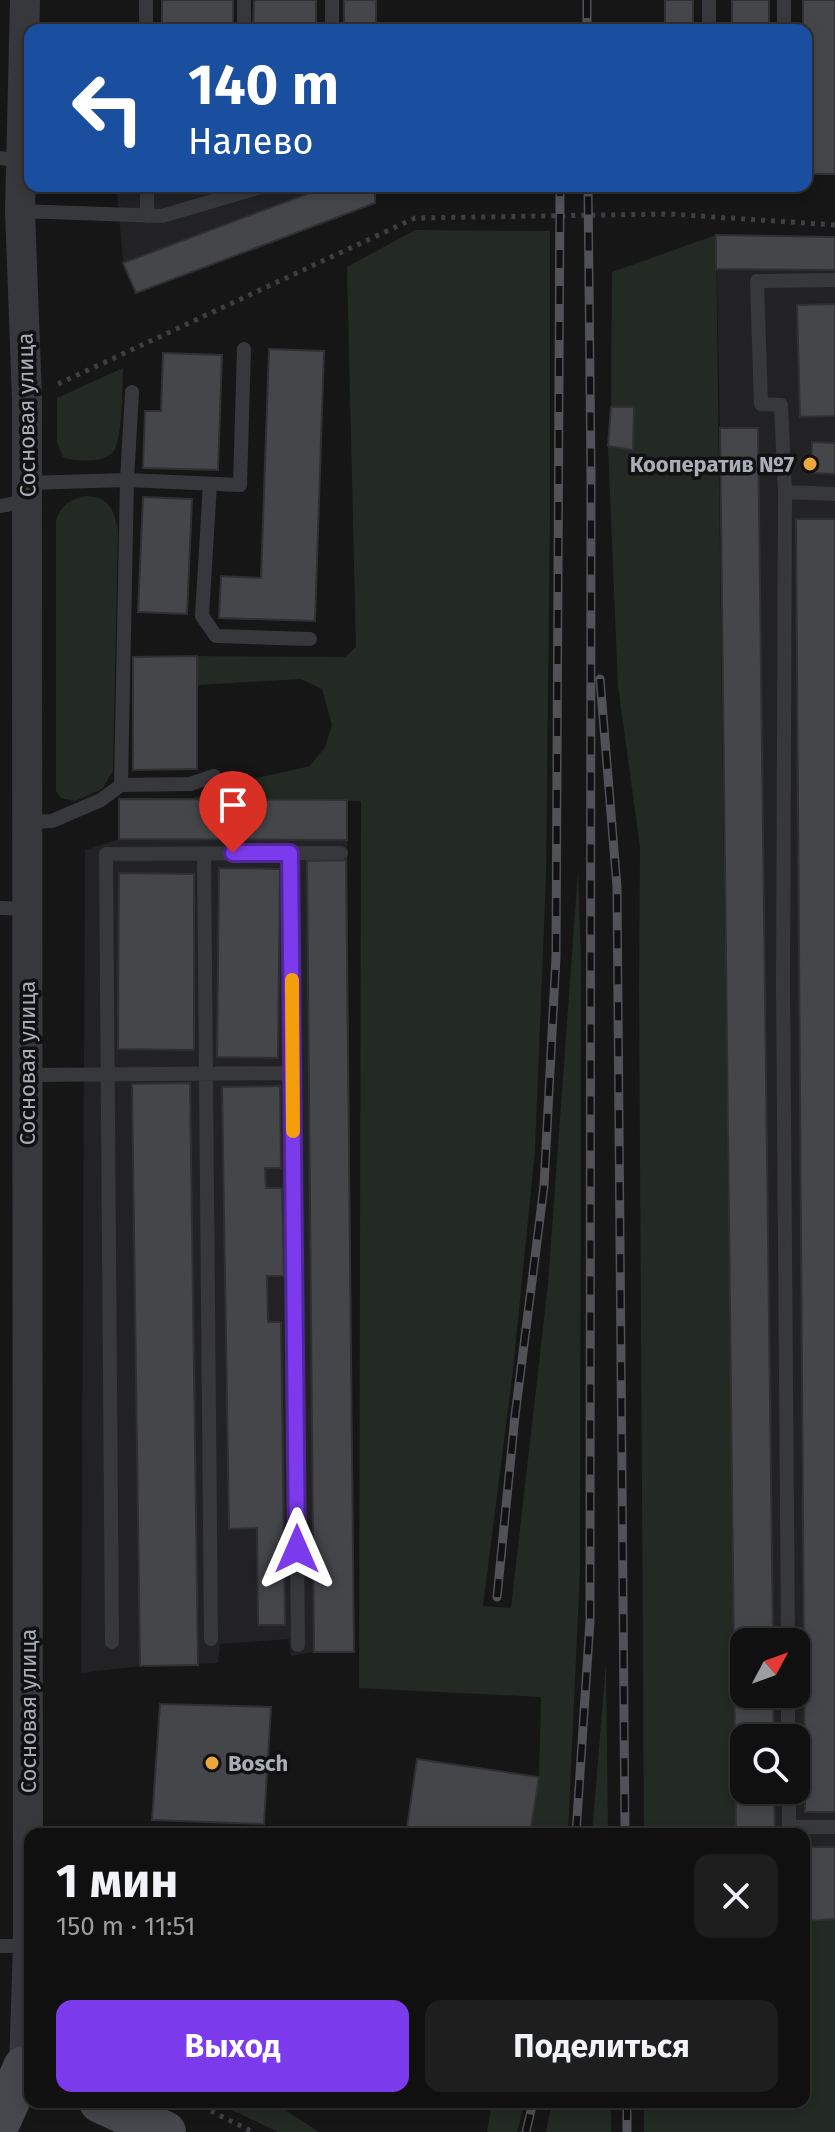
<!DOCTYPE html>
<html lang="ru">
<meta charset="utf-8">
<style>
:root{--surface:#101011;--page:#1e1e1f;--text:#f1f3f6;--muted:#9c9d9f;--line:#303031;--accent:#7c3aed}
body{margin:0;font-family:"Fira Sans",sans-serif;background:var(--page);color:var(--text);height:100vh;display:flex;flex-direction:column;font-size:30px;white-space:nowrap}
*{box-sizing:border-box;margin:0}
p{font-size:26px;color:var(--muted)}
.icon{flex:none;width:44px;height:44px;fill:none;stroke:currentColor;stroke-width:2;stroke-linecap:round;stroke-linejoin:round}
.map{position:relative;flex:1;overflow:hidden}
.drawer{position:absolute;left:24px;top:1828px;width:786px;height:280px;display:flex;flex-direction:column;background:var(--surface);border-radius:16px;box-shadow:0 4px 12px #0003,0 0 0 2px var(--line)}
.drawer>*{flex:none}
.guide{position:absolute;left:24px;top:24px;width:788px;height:168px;border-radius:16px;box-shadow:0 4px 12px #0003,0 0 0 2px var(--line);background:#1a4fa0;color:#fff;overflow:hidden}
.needle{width:52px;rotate:49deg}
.controls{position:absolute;left:730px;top:1628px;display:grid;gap:16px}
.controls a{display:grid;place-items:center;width:80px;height:80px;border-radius:16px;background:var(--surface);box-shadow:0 4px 12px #0003,0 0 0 2px var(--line);font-size:40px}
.pin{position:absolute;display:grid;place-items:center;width:68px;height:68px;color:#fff;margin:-82px -34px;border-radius:50% 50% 50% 0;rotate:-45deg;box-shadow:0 0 8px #0007}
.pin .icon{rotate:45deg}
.me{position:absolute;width:88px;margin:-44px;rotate:0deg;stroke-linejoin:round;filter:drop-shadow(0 0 6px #0008)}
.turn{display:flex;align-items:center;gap:28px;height:168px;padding:0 32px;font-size:36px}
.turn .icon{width:104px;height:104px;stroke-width:2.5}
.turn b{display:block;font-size:56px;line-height:68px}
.round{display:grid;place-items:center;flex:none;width:84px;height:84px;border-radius:16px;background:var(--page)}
.summary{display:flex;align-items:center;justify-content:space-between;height:136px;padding:0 32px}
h1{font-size:48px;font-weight:700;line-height:60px}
.cta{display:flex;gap:16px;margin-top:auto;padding:16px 32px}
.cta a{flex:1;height:92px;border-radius:16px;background:var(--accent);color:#fff;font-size:32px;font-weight:700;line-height:92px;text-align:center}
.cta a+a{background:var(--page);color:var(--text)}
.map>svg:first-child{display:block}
.built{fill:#222224;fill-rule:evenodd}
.green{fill:#222a23}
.building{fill:#45464a;stroke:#303033;stroke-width:2}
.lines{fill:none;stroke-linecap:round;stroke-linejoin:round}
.path{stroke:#3d3f43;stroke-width:5;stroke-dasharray:4 6;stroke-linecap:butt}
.lane{stroke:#37383c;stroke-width:14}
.street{stroke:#37383c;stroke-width:30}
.secondary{stroke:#45474c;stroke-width:42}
.rail-casing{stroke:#505257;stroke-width:9}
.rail{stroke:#111112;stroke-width:6;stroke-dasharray:18;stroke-linecap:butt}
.route-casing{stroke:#51269a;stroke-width:20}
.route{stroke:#7c3aed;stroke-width:14}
.slow{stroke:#f59e0b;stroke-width:14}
.poi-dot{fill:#e9a73c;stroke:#111112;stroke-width:3}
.labels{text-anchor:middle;stroke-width:7;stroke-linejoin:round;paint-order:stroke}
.street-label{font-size:22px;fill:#a8adb7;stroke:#111112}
.poi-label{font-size:22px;font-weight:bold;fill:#a8adb7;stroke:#111112;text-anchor:end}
</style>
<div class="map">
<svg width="835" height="2132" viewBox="0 0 835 2132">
<rect width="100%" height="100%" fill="#161617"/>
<path class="built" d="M157,186H375V203L136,293L123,263L117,191Z
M716,235L835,237V1919L809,1921L812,1983H804V1834H736L720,428ZM744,1642H796V1694H744ZM744,1738H796V1790H744Z
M119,799L347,800L354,1652H314L291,1656L289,1639L220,1644L218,1663L140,1666L81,1673L85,850L119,839Z"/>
<path class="green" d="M415,230L550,231V517L546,876L535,1150L513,1370L483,1606L511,1608L548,1284L578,871L581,961L580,1570L568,1834H530L539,1777L541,1697L359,1688L361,801L190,799L235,783L310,766L325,747L332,725L322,689L301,679L198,685L197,656L345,657L356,647L347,267Z
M716,235L736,1834H644L639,987L640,847L618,686L608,446L632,450L634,408L611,407L612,272Z
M123,368C122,386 123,440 113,452C108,457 102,459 95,460C84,461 74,461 63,457L57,442V398Z
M86,496C109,497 114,509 118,530L113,771L102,789L75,801L61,798L56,791V520C62,504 70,500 86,496Z
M606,1662L608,1834H592Z
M835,1919V2132H644V2102H804V1982H812L809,1921Z
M215,2102H273L319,2132H278Z
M492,2102H525L517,2132H487Z
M552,2102H611V2132H546Z"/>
<path class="building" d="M162,0H233V30H162Z
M254,0H316V30H253Z
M344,0H376V30H344Z
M665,0H693V30H665Z
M732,0H769V30H732Z
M803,0H835V174H806V30H803Z
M328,186H375V203L136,293L123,263Z
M716,235L835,237V270L716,269Z
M835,304V416L800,417L797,305Z
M269,349L324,351L315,621L219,618L221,576L261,578Z
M163,353L222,355L218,470L143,468L145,411H161Z
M611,407H634L633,450L608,446Z
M720,428H758L773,1642H744V1694H773L774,1738H744V1790H774L775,1834H736Z
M812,442L835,443V474L811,473Z
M143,497L192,499L187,614L138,612Z
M796,519H835V1812H805Z
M197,656V769L133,770V657Z
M119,799L347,800V840L119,839Z
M346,860L354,1652H314L307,861Z
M219,868L280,869L278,1058L217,1057Z
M119,873L194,874V1050L118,1049Z
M190,1083L198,1665L140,1666L132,1084Z
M280,1086L281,1168H265L266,1188H282L284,1276H267L268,1322H281L285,1625H258L257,1528L229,1529L222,1087Z
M160,1704L271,1707L264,1824L152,1820Z
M417,1759L539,1777L530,1834H406Z
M806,1847H835V1919L809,1921Z"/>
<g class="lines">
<path class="path" d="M58,384L415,218L670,214L835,225
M193,2102L253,2132"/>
<path class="lane" d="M146,0V30
M244,30V0
M332,30V0
M709,30V0
M784,30V0
M0,158L21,160
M147,186V216
M20,211L162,216L264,186
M27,483L127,480L240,485L244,349
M210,484L202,616L216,636L310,639
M785,492L835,494
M0,506L27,501
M121,785L190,784L214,776
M27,822L52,821L101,800L121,785L127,480L132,392
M290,853L298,1645
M204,854L211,1639
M0,908L27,909
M27,1075L293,1073
M112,1642L106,854L341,853
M788,1642L783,985L785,492L781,405L761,404L757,281L835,280
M788,1694V1738
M789,1790V1834
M789,1827H835
M0,1946H28"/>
<path class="street" d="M24,2067L28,1946L27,501V399L20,211L25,0"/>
<path class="secondary" d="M100,2102L165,2132
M0,2121L24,2067L30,2070"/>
<g class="rail-casing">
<path id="rail" d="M587,0V30
M600,679L617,887L625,1834
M497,1597L515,1416L544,1186L556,957L560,186
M576,1834L590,1621L591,474L588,186
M627,2102V2132
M526,2132L533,2102"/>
</g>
<use href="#rail" class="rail"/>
</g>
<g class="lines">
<g class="route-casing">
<path id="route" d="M233,853H290L297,1549"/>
</g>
<use href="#route" class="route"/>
<path class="slow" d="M292,980L293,1131"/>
</g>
<g class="poi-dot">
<circle cx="810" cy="464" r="8"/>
<circle cx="212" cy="1763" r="8"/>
</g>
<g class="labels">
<g class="street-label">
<text transform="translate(26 415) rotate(-91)" y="8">Сосновая улица</text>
<text transform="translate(27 1063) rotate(-90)" y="8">Сосновая улица</text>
<text transform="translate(28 1711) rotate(-90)" y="8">Сосновая улица</text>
</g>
<g class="poi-label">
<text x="794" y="472">Кооператив №7</text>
<text x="228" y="1771" text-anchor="start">Bosch</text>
</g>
</g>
</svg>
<div class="controls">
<a><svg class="needle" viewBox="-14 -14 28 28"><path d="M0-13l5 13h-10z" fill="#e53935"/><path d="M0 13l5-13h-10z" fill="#9c9d9f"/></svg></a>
<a><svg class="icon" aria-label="search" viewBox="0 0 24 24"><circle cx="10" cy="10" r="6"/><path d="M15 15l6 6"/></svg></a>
</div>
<div class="pin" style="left:233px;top:853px;background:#d93025"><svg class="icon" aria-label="arrive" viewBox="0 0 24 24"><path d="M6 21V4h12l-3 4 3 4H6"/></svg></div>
<svg class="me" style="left:297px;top:1549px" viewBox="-20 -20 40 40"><path d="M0-17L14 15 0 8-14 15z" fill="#7c3aed" stroke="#fff" stroke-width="4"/></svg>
<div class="guide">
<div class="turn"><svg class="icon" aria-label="left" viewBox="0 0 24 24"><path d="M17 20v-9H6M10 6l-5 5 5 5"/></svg><div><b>140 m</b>Налево</div></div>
</div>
<section class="drawer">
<div class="summary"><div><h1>1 мин</h1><p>150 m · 11:51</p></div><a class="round"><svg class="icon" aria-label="close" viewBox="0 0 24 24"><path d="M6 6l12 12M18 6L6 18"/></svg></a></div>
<div class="cta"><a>Выход</a><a>Поделиться</a></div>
</section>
</div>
